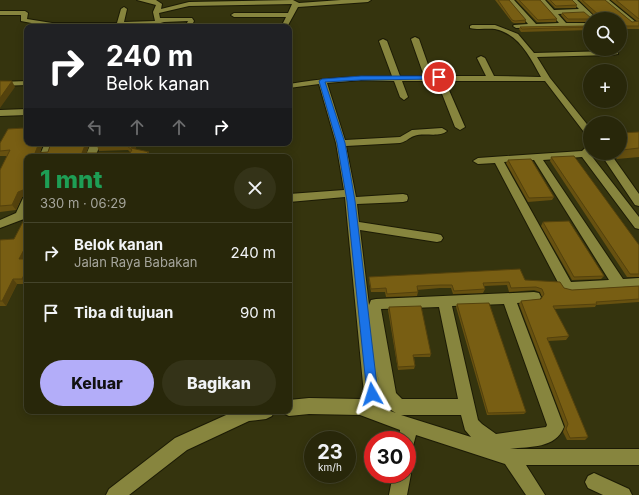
<!DOCTYPE html>
<html lang="id">
<meta charset="utf-8">
<style>
:root{--surface:#28270a;--page:#343318;--text:#f1f3f6;--muted:#a5a59c;--line:#44442b;--accent:#b3adf9}
body{margin:0;font-family:Inter,sans-serif;background:var(--page);color:var(--text);height:100vh;display:flex;flex-direction:column;font-size:15px;white-space:nowrap}
*{box-sizing:border-box;margin:0}
p{font-size:13px;color:var(--muted)}
.icon{flex:none;width:22px;height:22px;fill:none;stroke:currentColor;stroke-width:2;stroke-linecap:round;stroke-linejoin:round}
.map{position:relative;flex:1;overflow:hidden}
.panel{position:absolute;left:24px;top:154px;width:268px;height:260px;display:flex;flex-direction:column;background:var(--surface);border-radius:8px;box-shadow:0 2px 10px #0003,0 0 0 1px var(--line)}
.panel>*{flex:none}
.guide{position:absolute;left:24px;top:24px;width:268px;height:122px;border-radius:8px;box-shadow:0 2px 10px #0003,0 0 0 1px var(--line);background:#202124;color:#fff;overflow:hidden}
.controls{position:absolute;left:583px;top:12px;display:grid;gap:8px}
.controls a{display:grid;place-items:center;width:44px;height:44px;border-radius:50%;background:var(--surface);box-shadow:0 2px 10px #0003,0 0 0 1px var(--line);font-size:20px}
.speed{position:absolute;left:304px;top:431px;display:flex;gap:8px;font-size:20px;font-weight:700;text-align:center}
.speed>*{display:grid;place-content:center;width:52px;height:52px;border-radius:50%;background:var(--surface);box-shadow:0 2px 10px #0003,0 0 0 1px var(--line);line-height:1}
.speed small{font-size:10px;font-weight:400}
.speed .limit{border:6px solid #d22;background:#fff;color:#111}
.pin{position:absolute;display:grid;place-items:center;width:34px;height:34px;color:#fff;margin:-17px;border:2px solid #fff;border-radius:50%;box-shadow:0 1px 4px #0007}
.me{position:absolute;width:44px;margin:-22px;rotate:354deg;stroke-linejoin:round;filter:drop-shadow(0 0 3px #0008)}
.turn{display:flex;align-items:center;gap:14px;height:84px;padding:0 16px;font-size:18px}
.turn .icon{width:52px;height:52px;stroke-width:2.5}
.turn b{display:block;font-size:28px;line-height:34px}
.lanes{display:flex;align-items:center;height:38px;padding:0 16px;background:#0003;justify-content:center;gap:20px;direction:ltr}
.lanes .off{opacity:.35}
.round{display:grid;place-items:center;flex:none;width:42px;height:42px;border-radius:21px;background:var(--page)}
.headline{display:flex;align-items:center;justify-content:space-between;height:68px;padding:0 16px}
h1{font-size:24px;font-weight:800;line-height:30px;color:#1e9e55}
.action{display:flex;gap:8px;margin-top:auto;padding:8px 16px}
.action a{flex:1;height:46px;border-radius:24px;background:var(--accent);color:#111;font-size:16px;font-weight:800;line-height:46px;text-align:center}
.action a+a{background:var(--page);color:var(--text)}
ul{padding:0;list-style:none}
li{display:flex;align-items:center;gap:12px;height:60px;padding:0 16px;border-top:1px solid var(--line)}
li div{flex:1}
li b{display:block;font-size:15px}
li em{font-style:normal}
.map>svg:first-child{display:block}
.lines{fill:none;stroke-linecap:round;stroke-linejoin:round}
.minor-casing{stroke:#1c1b05;stroke-width:2}
.minor{fill:#87853e;fill-rule:evenodd}
.wall{fill:#675110}
.shaded-wall{fill:#54420d}
.building{fill:#785e13;stroke:#54420d}
.route{fill:#1a73e8;stroke:#114b97}
</style>
<div class="map">
<svg width="639" height="495" viewBox="0 0 639 495">
<rect width="100%" height="100%" fill="#35340e"/>
<g class="lines">
<g class="minor-casing">
<path id="minor" d="M137,0H156L162,4L161,9L189,2L293,0L299,3L341,0H371L368,2L298,7L287,27H281L286,17H234L231,15L234,13H288L292,4L189,6L159,13L160,18H192L194,21L191,27H185L188,21L164,22L150,26L52,27L21,21V15H0V11H25L28,13L27,19L52,23H117L121,9L124,7L127,9L124,22L155,21L153,12L156,5Z
M508,0H514L536,24L559,23L539,0H545L554,10L579,9L570,0H577L597,19H590L584,13L558,14L566,23H590V27L516,28L513,26L514,25L528,24Z
M602,0H609L637,23L632,24Z
M472,25H495L518,34L534,53L611,51L610,49H618V54L611,55L537,57L550,78L590,128V137L587,136L545,81H445L465,127L460,130L455,127L437,81H402L408,97L404,100L400,97L394,81L361,80L327,83L345,140L400,137L412,130L442,128L447,131C439,138 424,132 414,136C408,138 408,141 400,143L346,146L356,197L403,194L407,195L408,198L407,201L403,202L357,204L359,222L437,234L441,235L443,238L441,241L437,242L360,230L369,305L371,300L376,299L534,292L539,293L541,297L539,301L517,303L564,427C555,449 531,446 510,449H639V465H526L545,495H526L505,464L416,435L413,446L407,448V440H399L400,430L360,415L309,414L289,416L283,413L282,411H289V400L309,398L360,399L364,401V394L345,197L289,202V194L344,190L336,143L319,84L289,88V84C323,78 357,76 392,76L379,41L383,39L387,41L400,76H424L411,39L415,37L419,39L432,76L439,75L442,76H486L477,58L481,56L485,58L494,76L541,77C530,57 519,34 495,29C487,28 478,30 470,28V26ZM504,304L547,425L546,427L496,434L482,424L478,420L452,306ZM439,307L458,399H402L396,393L381,309ZM377,368C379,384 379,404 396,413L379,407L380,394ZM401,415H461L465,430L471,437Z
M27,81V85L0,86V82Z
M27,109V115L0,116V110Z
M45,143H55L49,157H39Z
M91,143H101L95,157H85Z
M590,145V154L639,217V229L635,228L582,157L543,160L623,279L639,278V288L570,292L562,290L495,163L478,164L473,161L478,158L582,151L587,146ZM534,160L609,280L571,282L504,162Z
M600,153H610L639,194V206L635,205Z
M27,197V213L24,219L0,228V220L16,213L23,198Z
M235,411H274L272,416L266,419L249,421L187,450L129,495H106L109,489L175,438Z
M407,467L411,474L407,495H389L393,474H407Z
M594,473L629,489L632,495H603L588,488L585,482L588,476Z"/>
</g>
<use href="#minor" class="minor"/>
</g>
<path class="wall" d="M495,0H509L526,20L525,23H514L512,22Z
M516,0H540L557,19L556,22H537Z
M547,0H572L577,5L576,8H555Z
M579,0H605L632,22H638L611,0H639V29H620V19H590V22H567L561,15L562,13L591,18H597Z
M590,26V30L521,32L519,29L520,27Z
M639,132V157L617,159L612,153H620V133Z
M0,143H43L40,153L48,152L51,143H90L86,153H131L128,150L99,151L97,146L98,143H138L135,149L149,152V154L156,156L157,157H27V208L25,205V196L22,197L16,210L0,212V170L7,156H0Z
M551,157L639,245V277H627L550,161Z
M508,160L554,197L552,200L528,202L506,163Z
M543,222L604,276L601,279L572,280L541,226Z
M14,239L26,259H27V282L26,284H17L6,306H0V240Z
M369,277L525,280L572,290L639,286V302L596,305L595,307L554,309L569,336L566,340L548,341L588,437L585,440H567L563,432L565,426L519,304L521,301L541,299L542,297L540,292L534,290L509,292L507,285L484,286L485,289L483,293L453,294L451,288H440L417,290L418,292L417,296L386,297L385,292H371L369,281Z
M457,304L526,412L524,414L487,415L456,307Z
M389,307L431,354L430,357H414L415,366L414,369L398,370L388,310Z"/>
<path class="shaded-wall" d="M12,81L15,87L0,108V98Z
M39,143H43L38,157L35,153Z
M86,143H90L85,157L82,153Z
M133,143H138L133,153L131,148Z
M23,190L27,196L22,197L16,210L12,205L18,192Z
M27,244V257L23,264L19,259Z
M27,269V282L26,284L22,279Z
M13,279L17,284L6,306L2,301Z"/>
<path class="building" d="M498,0H509L526,20L515,21L512,20Z
M519,0H540L557,19L538,20Z
M550,0H572L577,5L556,6Z
M582,0H605L632,22L639,21V26H620V19H568L562,13L584,12L591,18H598L600,16Z
M616,0H639V19Z
M590,26V27L522,29L520,27Z
M0,81H12L0,98Z
M27,123V143H39L35,153L48,152L51,143H86L82,153H130L132,150L126,145L97,146L98,143H133L131,148L149,152L147,153L156,156L155,157H118L115,156V157H27V205H25V192L23,190L18,192L12,205L0,206V170L10,150L0,151V143L8,129L24,128Z
M639,132V148L622,150L620,147V133Z
M574,156L639,245V274H630L551,157Z
M531,159L554,197L529,198L508,160Z
M27,214V244L19,259H27V269L22,279H13L2,301H0V240L14,239Z
M569,221L604,276L574,277L543,222Z
M520,269L525,280L560,282L564,288L572,290L639,286V299L596,302L597,304L553,306L569,336L547,338L588,437L570,438L566,429L568,424L521,301L541,299L544,294L542,289L536,287L511,288L509,282L483,283L485,289L454,291L452,285H441L417,286L418,292L387,294L386,288L371,289L369,277Z
M489,303L526,412L488,413L457,304Z
M421,306L431,354L413,355L415,366L398,367L389,307Z"/>
<path class="route" d="M361,76H439L442,77L439,79L361,80L325,82L345,143L355,201L378,394L377,398L372,400L368,398L367,394L347,201L337,143L319,81L322,79Z"/>
</svg>
<div class="controls">
<a><svg class="icon" aria-label="search" viewBox="0 0 24 24"><circle cx="10" cy="10" r="6"/><path d="M15 15l6 6"/></svg></a>
<a>+</a>
<a>−</a>
</div>
<div class="speed"><div>23<small>km/h</small></div><div class="limit">30</div></div>
<div class="pin" style="left:439px;top:77px;background:#d93025"><svg class="icon" aria-label="arrive" viewBox="0 0 24 24"><path d="M6 21V4h12l-3 4 3 4H6"/></svg></div>
<svg class="me" style="left:372px;top:394px" viewBox="-20 -20 40 40"><path d="M0-17L14 15 0 8-14 15z" fill="#1a73e8" stroke="#fff" stroke-width="4"/></svg>
<div class="guide">
<div class="turn"><svg class="icon" aria-label="right" viewBox="0 0 24 24"><path d="M7 20v-9h11M14 6l5 5-5 5"/></svg><div><b>240 m</b>Belok kanan</div></div>
<div class="lanes"><svg class="icon off" aria-label="left" viewBox="0 0 24 24"><path d="M17 20v-9H6M10 6l-5 5 5 5"/></svg><svg class="icon off" aria-label="ahead" viewBox="0 0 24 24"><path d="M12 20V5M6 11l6-6 6 6"/></svg><svg class="icon off" aria-label="ahead" viewBox="0 0 24 24"><path d="M12 20V5M6 11l6-6 6 6"/></svg><svg class="icon" aria-label="right" viewBox="0 0 24 24"><path d="M7 20v-9h11M14 6l5 5-5 5"/></svg></div>
</div>
<section class="panel">
<div class="headline"><div><h1>1 mnt</h1><p>330 m · 06:29</p></div><a class="round"><svg class="icon" aria-label="close" viewBox="0 0 24 24"><path d="M6 6l12 12M18 6L6 18"/></svg></a></div>
<ul>
<li><svg class="icon" aria-label="right" viewBox="0 0 24 24"><path d="M7 20v-9h11M14 6l5 5-5 5"/></svg><div><b>Belok kanan</b><p>Jalan Raya Babakan</p></div><em>240 m</em></li>
<li><svg class="icon" aria-label="arrive" viewBox="0 0 24 24"><path d="M6 21V4h12l-3 4 3 4H6"/></svg><div><b>Tiba di tujuan</b></div><em>90 m</em></li>
</ul>
<div class="action"><a>Keluar</a><a>Bagikan</a></div>
</section>
</div>
